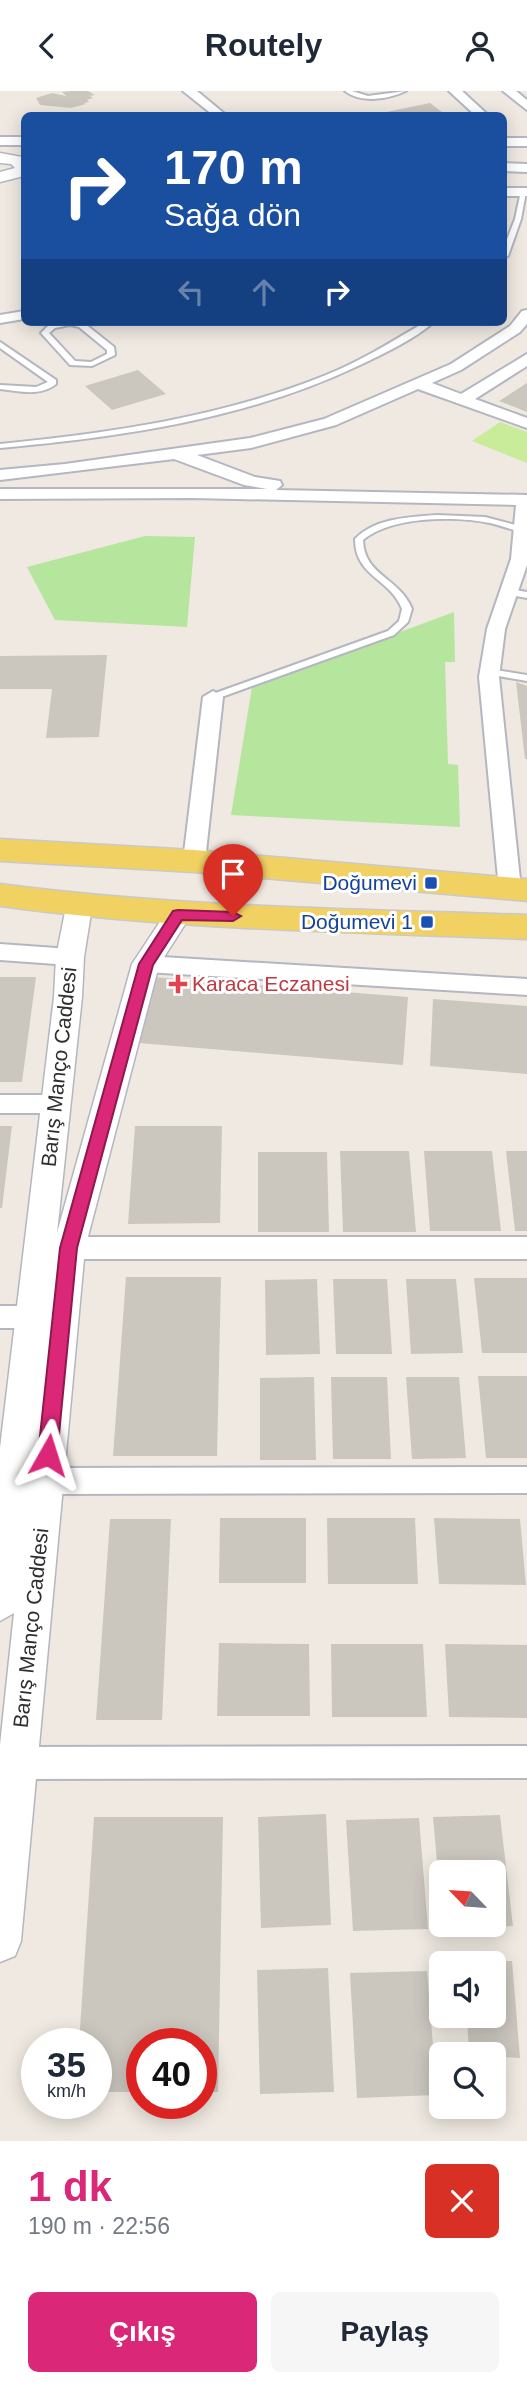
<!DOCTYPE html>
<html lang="tr">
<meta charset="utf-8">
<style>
:root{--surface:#fff;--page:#f6f6f7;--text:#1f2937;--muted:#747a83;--accent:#db2777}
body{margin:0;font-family:Arial,sans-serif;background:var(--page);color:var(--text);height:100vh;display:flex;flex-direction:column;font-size:26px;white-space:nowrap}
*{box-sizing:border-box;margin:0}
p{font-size:23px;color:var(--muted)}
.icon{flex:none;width:38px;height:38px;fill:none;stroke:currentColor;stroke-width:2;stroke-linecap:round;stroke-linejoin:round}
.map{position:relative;height:2050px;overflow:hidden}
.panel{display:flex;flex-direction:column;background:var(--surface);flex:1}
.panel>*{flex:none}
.hud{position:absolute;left:21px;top:21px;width:486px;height:214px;border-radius:10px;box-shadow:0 4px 18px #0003;background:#1a4fa0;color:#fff;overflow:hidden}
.needle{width:46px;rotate:295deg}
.fabs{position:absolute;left:429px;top:1769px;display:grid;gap:14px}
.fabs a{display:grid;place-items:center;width:77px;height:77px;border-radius:10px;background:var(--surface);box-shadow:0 4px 18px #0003;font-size:35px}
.speed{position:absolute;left:21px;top:1937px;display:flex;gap:14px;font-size:35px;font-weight:700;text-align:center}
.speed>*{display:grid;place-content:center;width:91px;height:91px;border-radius:50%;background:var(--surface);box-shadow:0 4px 18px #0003;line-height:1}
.speed small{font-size:18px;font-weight:400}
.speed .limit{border:10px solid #d22;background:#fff;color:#111}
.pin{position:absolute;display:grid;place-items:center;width:60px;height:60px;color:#fff;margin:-72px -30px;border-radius:50% 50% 50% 0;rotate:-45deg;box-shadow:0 0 7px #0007}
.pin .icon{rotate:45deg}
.me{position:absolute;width:77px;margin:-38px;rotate:6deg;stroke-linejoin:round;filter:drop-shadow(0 0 5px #0008)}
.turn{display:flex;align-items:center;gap:24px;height:147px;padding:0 28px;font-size:32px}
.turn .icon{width:91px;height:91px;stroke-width:2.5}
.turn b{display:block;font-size:49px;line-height:60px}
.lanes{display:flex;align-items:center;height:66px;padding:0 28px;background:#0003;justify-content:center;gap:35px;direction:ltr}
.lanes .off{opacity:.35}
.round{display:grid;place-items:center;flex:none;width:74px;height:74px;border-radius:10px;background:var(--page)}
.head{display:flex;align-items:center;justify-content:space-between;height:119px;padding:0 28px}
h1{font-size:42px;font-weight:700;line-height:52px;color:var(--accent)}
.action{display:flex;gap:14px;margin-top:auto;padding:14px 28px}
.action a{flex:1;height:80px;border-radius:10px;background:var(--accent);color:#fff;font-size:28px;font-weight:700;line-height:80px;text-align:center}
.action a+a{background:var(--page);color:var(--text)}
header{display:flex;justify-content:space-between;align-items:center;height:91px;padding:0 28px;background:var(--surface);font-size:32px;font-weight:700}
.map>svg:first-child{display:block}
.green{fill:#b6e59e}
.pitch{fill:#c9ec9a}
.building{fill:#cbc7bf}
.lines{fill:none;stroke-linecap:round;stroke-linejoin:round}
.service-casing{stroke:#b4b7c1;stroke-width:4}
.minor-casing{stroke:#b4b7c1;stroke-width:4}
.tertiary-casing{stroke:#b4b7c1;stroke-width:3}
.primary-casing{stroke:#c9c9c9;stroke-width:3}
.service{fill:#fff;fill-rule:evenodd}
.minor{fill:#fff;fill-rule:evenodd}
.tertiary{fill:#fff;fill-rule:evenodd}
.primary{fill:#f2d163;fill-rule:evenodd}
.route{fill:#db2777;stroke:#8e194d;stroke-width:2}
.transit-dot{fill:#1a4fb4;stroke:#fff;stroke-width:2.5}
.health-dot{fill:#e0444e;stroke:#fff;stroke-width:2.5}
.labels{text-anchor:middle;stroke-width:6;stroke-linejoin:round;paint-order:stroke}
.transit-label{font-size:21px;fill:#164399;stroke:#fff;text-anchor:end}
.health-label{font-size:21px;fill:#be3a42;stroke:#fff;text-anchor:start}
.street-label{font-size:21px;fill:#2e2e2e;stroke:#fff}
</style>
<header><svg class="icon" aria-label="back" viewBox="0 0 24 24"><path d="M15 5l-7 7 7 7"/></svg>Routely<svg class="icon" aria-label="person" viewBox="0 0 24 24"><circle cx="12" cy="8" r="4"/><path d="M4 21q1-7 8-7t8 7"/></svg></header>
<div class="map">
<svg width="527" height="2050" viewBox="0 0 527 2050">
<rect width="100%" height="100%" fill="#efe9e1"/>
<path class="green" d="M145,445L195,446L187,536L55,529L27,476Z
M454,521L455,571H445L448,673L458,674L460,736L231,724L252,596Z"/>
<path class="pitch" d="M500,331L527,341V372L472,350Z"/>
<path class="building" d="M70,0H88L95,4L90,5L93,7L87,9L89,11L84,12L86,13L71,17L40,14L36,7L52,2L66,5L62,1Z
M430,12L442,21L422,24H372Z
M138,279L166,303L112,319L85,295Z
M527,292V321L499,310Z
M107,564L99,646L46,647L52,598H0V565Z
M516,591L527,595V668H525Z
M0,886H36L22,991H0Z
M154,886L408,906L403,974L139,952Z
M433,908L527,915V983L430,975Z
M0,1035H12L2,1117H0Z
M135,1035H222L220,1132L128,1133Z
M340,1060H409L416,1141H343Z
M424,1060H492L501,1140H430Z
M506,1060H527V1140H515Z
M258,1061H327L329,1141H258Z
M126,1186H221L217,1365H113Z
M474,1187H527V1262H482Z
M317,1188L320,1263L266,1264L265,1189Z
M333,1188H387L392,1263H336Z
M406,1188H456L463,1262L411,1263Z
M478,1285H527V1367H486Z
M314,1286L316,1369H260V1287Z
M331,1286H387L391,1368H333Z
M406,1286H459L466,1367L412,1368Z
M220,1427H306V1492H219Z
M327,1427H415L418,1493H328Z
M434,1427L520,1428L526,1494L439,1493Z
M110,1428H171L162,1629H96Z
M219,1552L309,1553L310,1625H217Z
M331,1553H423L427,1626H332Z
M445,1553L527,1554V1627L449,1626Z
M326,1723L331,1834L261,1837L258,1726Z
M500,1724L513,1835L494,1836V1782H441L439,1793L433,1726Z
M94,1726H223L218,2001H201V1953H142V2001H96V1953H79Z
M419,1727L428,1838L353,1840L346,1729Z
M463,1870H512L520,1967L469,1964L467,1925H494V1872H463Z
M328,1877L334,2001L260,2003L257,1879Z
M427,1880L437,2004L357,2007L350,1882Z"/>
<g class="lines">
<g class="service-casing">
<path id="service" d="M345,0H352L368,5L406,0C388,8 362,13 345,0Z
M521,100L526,101L521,128L508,165L504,167V156L515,128Z
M63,231L84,232L114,256L115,264L92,275L70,274L41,242L50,233ZM70,234L79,236L107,259V263L91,271L75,270L49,242L55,237Z
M425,231H434C413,249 385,262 360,274C247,328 123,346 0,357V353C112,342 222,326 326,284C361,270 393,250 425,231Z
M0,251L56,289V293C40,306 19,300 0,298V294L36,296L48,291L0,257Z
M437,424L485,426L527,437V443C515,440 503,435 490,432C456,425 391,425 363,449C364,485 399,486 412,518L408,531L394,544L216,608H210V604L388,540L399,530L402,518C390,487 355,486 355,448C375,427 409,426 437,424Z
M509,498L527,501V507L506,503V499Z
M489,578L527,584V590L486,583L484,581Z"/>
</g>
<g class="minor-casing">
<path id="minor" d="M183,0H197L226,24H213Z
M449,0H462L488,24H475Z
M503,0H516L527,9V19Z
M0,46H24V54H0Z
M504,47H527V55H504Z
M504,72L527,73V81L504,80Z
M504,97H527V105H504Z
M527,219V233L520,241L461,279L432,292L461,303L527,263V275L475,308L527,327V337L418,298L336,334L251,357L197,364L255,386L280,390L282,394L276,399L527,404V474L505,538L499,586L521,798L518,803L510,805L502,803L499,798L479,586L487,538L511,468L516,414L192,407L0,408V398H267L244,394L174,368L0,389V379L65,373L250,347L324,328L451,273L510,235L522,220Z
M24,220V228L0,232V224Z
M213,600L223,606L205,770L202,775H186L183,770L203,606Z
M0,853L70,858L78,860L81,866L78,872L70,874L0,869Z
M146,865L527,888V904L146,881L138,879L135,873L138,867Z
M0,1004H56L65,1006L68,1013L65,1020L56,1022H0Z
M69,1146H527V1168H69L60,1165L56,1157L60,1149Z
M0,1215H32L42,1218L45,1226L42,1234L32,1237H0Z
M527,1376V1402L45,1403L35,1399L31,1390L35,1381L45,1377Z
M527,1655V1687L17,1688L6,1683L1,1672L6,1661L17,1656Z"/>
</g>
<g class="tertiary-casing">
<path id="tertiary" d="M0,62L22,66L24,69V85L0,91V81L15,77L11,73L0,72Z
M79,807L88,810L92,816L84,866L82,906L57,1142L132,873L169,817L178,815L187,817L191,824L159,874L85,1157L21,1850L15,1865L0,1871V1654L14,1522L0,1530V1357L54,906L56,866L66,816L70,810Z"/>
</g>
<g class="primary-casing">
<path id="primary" d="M0,748L194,759L527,788V810L194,781L0,770Z
M0,793C175,816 351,818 527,824V848C351,841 175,839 0,815Z"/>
</g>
<use href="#service" class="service"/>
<use href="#minor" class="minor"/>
<use href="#tertiary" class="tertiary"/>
<use href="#primary" class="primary"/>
</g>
<path class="route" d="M178,819L233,821L241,825L233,830L182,829L153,874L77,1157L57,1364L54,1369L48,1372L41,1369L38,1364L60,1157L139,873L173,820Z"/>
<g class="transit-dot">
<rect x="424" y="785" width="14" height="14" rx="3.5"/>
<rect x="420" y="824" width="14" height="14" rx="3.5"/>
</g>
<path class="health-dot" d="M174.5 882.5h7v7h7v7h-7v7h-7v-7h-7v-7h7z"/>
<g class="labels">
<g class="transit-label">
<text x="417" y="799">Doğumevi</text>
<text x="413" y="838">Doğumevi 1</text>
</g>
<g class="health-label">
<text x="192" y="900">Karaca Eczanesi</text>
</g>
<g class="street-label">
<text transform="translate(59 976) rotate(-84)" y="7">Barış Manço Caddesi</text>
<text transform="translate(31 1537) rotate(-84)" y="7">Barış Manço Caddesi</text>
</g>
</g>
</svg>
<div class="fabs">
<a><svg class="needle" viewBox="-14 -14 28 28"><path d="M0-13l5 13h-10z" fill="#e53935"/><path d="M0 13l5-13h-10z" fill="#747a83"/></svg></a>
<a><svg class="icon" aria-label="sound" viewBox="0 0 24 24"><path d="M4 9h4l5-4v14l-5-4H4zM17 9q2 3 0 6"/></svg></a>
<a><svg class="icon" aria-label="search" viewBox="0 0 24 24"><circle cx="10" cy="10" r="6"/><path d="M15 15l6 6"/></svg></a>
</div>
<div class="speed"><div>35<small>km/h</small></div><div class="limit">40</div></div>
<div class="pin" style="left:233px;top:825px;background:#d93025"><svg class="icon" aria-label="arrive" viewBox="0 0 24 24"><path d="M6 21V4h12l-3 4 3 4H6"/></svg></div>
<svg class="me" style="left:48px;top:1364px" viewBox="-20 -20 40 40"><path d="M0-17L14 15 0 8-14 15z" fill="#db2777" stroke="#fff" stroke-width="4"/></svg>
<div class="hud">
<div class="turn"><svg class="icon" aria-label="right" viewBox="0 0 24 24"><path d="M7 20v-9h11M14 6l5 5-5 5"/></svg><div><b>170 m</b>Sağa dön</div></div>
<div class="lanes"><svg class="icon off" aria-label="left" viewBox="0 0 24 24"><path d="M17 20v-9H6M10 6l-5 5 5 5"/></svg><svg class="icon off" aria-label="ahead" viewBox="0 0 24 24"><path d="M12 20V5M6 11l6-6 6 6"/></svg><svg class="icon" aria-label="right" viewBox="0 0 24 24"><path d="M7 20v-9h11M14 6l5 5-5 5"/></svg></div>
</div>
</div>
<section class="panel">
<div class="head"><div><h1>1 dk</h1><p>190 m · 22:56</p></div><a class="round" style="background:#d93025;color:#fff"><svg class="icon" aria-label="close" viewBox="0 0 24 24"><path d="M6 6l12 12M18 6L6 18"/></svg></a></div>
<div class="action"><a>Çıkış</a><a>Paylaş</a></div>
</section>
